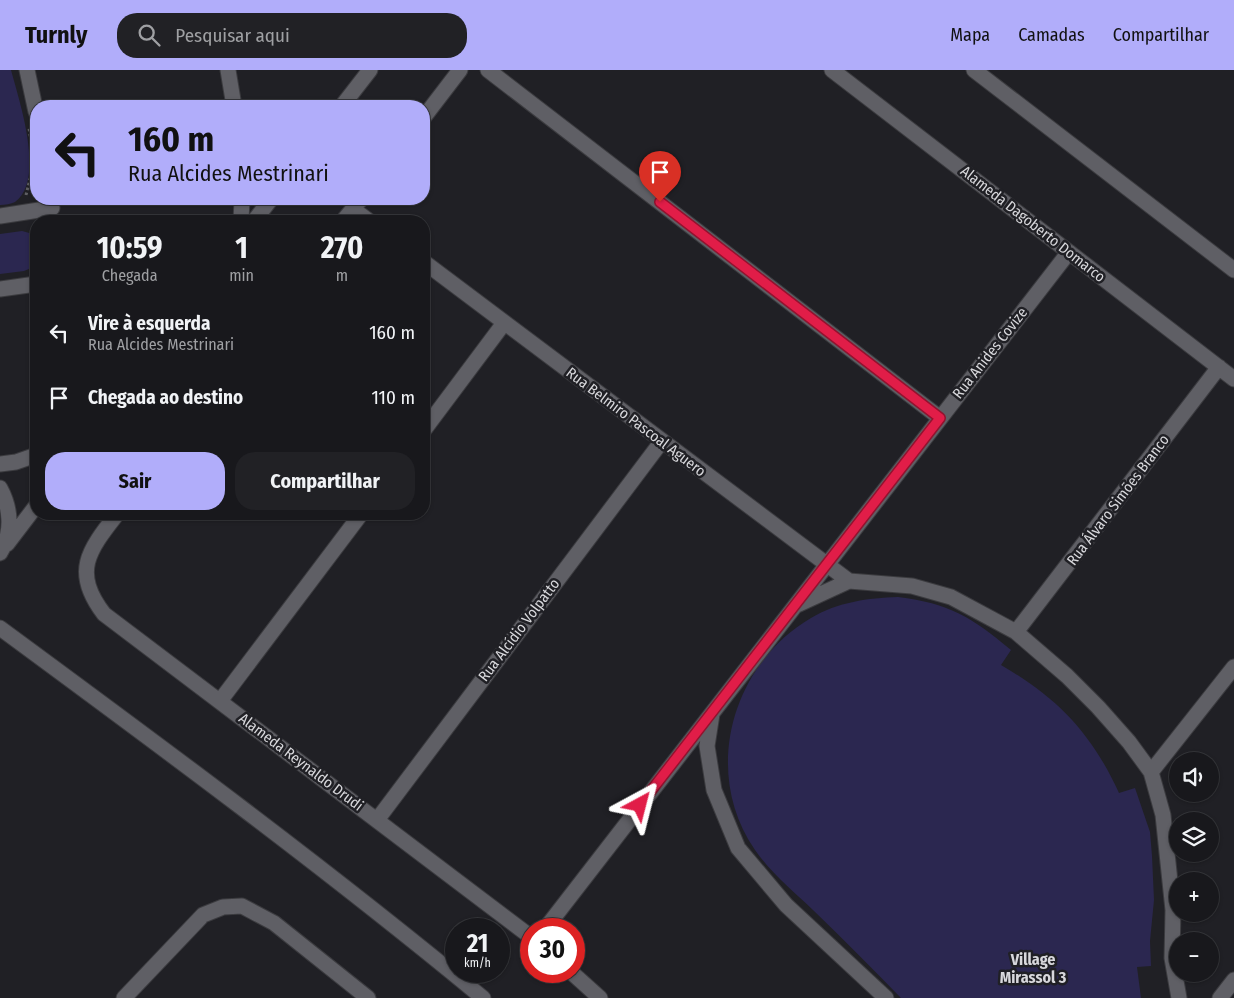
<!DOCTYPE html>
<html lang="pt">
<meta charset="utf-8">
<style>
:root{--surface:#18181c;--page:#212125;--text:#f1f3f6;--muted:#9fa0a3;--line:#36373b;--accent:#b1adfa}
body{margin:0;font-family:"Fira Sans Condensed",sans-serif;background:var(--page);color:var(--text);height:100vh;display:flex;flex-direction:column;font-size:19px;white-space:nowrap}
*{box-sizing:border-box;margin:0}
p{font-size:16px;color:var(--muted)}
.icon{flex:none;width:28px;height:28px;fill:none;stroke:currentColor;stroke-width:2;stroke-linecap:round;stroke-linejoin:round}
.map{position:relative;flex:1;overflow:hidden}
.panel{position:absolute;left:30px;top:145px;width:400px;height:305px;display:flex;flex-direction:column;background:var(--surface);border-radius:20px;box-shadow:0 1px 4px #0004,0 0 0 1px var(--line)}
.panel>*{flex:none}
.banner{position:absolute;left:30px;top:30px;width:400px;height:105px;border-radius:20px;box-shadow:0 1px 4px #0004,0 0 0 1px var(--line);background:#b1adfa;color:#111;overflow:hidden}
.controls{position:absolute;left:1169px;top:682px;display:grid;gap:10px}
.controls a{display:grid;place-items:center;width:50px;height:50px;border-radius:50%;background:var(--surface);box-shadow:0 1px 4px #0004,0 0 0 1px var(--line);font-size:25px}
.speed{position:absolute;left:445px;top:848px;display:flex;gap:10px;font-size:25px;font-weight:700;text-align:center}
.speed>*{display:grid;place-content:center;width:65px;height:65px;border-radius:50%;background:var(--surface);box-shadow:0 1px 4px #0004,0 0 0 1px var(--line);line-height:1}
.speed small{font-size:12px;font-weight:400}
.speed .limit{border:8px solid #d22;background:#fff;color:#111}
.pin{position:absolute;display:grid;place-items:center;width:42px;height:42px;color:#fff;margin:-51px -21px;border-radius:50% 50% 50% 0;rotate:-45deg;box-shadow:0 0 5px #0007}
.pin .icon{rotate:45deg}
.me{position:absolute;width:55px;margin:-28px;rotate:38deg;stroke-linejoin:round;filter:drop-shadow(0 0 4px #0008)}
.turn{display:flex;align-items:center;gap:18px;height:105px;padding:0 15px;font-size:22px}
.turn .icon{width:65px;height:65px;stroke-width:2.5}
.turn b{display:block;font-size:35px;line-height:42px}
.eta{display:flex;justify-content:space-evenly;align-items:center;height:85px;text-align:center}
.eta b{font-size:30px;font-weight:700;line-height:35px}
.cta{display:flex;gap:10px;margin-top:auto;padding:10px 15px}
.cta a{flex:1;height:58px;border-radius:20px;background:var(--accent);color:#111;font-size:20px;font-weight:700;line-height:58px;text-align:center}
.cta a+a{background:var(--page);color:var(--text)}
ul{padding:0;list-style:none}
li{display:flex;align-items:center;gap:15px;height:65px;padding:0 15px}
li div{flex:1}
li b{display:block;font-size:19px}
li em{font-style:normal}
header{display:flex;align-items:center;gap:30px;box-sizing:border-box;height:70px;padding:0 25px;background:var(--accent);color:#111}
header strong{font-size:24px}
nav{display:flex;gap:28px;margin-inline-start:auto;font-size:18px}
.search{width:350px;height:45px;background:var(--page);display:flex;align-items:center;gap:12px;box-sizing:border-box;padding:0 18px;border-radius:20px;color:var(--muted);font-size:19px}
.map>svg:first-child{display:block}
.green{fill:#2b2750}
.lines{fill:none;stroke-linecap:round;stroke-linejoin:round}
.minor-casing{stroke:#3b3b3f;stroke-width:17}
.path{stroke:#606064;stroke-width:3;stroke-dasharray:2.5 2.5;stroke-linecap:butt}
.minor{stroke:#5f5f65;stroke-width:15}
.route-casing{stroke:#92132f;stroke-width:12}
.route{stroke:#e11d48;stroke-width:9}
.labels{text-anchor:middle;stroke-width:5;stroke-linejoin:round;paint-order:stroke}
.street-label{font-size:15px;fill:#d8d8dc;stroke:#202025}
.neighbourhood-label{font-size:16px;font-weight:bold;fill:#d8d8dc;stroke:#202025}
</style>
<header>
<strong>Turnly</strong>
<div class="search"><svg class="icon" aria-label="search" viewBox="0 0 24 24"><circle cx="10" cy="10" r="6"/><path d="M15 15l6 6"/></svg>Pesquisar aqui</div>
<nav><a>Mapa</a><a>Camadas</a><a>Compartilhar</a></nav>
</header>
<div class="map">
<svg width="1234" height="928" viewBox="0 0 1234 928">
<rect width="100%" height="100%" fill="#202025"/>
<path class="green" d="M0,0H11C19,30 46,110 15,132C11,134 5,135 0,135Z
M22,161L33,164L36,167V196L24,201L0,204V164Z
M898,527C949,533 973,548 1011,580L1001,595C1058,628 1092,664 1119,723L1135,718L1150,762L1152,786L1154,830L1150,871L1151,896L1137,897L1141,928H901C872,898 843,869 813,840C793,821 771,803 755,780C701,702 732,594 811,548C838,532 868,528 898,527Z"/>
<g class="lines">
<g class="minor-casing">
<path id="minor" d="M27,0L36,42
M228,0L234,36
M488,0L940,348
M832,0L1234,309
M974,0L1234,200
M342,36L370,0
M424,47L460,0
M353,139L369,151
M0,146L52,138
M241,151L242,129
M254,151L271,129
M343,151L361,129
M424,192L849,511
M0,219L36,214
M424,360L504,253
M0,394L16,392L36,385
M0,418C11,438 13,463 0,483
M117,444C88,481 72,502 104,544L531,867
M7,474L36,436
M797,535L849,511L912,516L951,527L1016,562L1067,606L1098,637L1129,672L1151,702L1163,745L1173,840L1172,888L1179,928
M0,558C163,678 327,799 483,928
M1016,562L1219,297
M220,631L361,444
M712,644L707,676L714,720L738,778L786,835L886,928
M1151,702L1234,597
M377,750L662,371
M545,859L1069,182
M570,901L600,928
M124,928L203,845L223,837L242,836L274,853L368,928
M1220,928L1234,910"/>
</g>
<path class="path" d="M26,125L34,93L29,58"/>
<use href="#minor" class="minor"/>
</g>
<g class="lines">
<g class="route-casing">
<path id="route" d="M640,735L940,348L660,132"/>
</g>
<use href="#route" class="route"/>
</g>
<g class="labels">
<g class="street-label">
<text transform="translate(1033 154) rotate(38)" y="5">Alameda Dagoberto Domarco</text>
<text transform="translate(990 283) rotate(-52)" y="5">Rua Anides Covize</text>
<text transform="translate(636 352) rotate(37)" y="5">Rua Belmiro Pascoal Aguero</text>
<text transform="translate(1118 430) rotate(-53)" y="5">Rua Álvaro Simões Branco</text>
<text transform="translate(519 560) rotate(-53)" y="5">Rua Alcídio Volpatto</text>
<text transform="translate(301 692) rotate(37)" y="5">Alameda Reynaldo Drudi</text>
</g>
<g class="neighbourhood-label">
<text x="1033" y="895">Village<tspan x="1033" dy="18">Mirassol 3</tspan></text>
</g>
</g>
</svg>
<div class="controls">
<a><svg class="icon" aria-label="sound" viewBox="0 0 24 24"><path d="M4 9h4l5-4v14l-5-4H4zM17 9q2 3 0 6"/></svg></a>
<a><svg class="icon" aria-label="layers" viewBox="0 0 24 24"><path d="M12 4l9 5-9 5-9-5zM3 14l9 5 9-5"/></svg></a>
<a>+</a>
<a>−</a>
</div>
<div class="speed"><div>21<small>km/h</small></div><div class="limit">30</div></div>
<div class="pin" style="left:660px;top:132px;background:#d93025"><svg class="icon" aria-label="arrive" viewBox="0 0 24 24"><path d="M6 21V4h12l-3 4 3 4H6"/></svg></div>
<svg class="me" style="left:640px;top:735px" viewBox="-20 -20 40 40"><path d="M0-17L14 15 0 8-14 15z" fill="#e11d48" stroke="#fff" stroke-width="4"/></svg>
<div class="banner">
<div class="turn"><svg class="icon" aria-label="left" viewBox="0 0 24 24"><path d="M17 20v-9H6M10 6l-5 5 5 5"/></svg><div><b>160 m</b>Rua Alcides Mestrinari</div></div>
</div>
<section class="panel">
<div class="eta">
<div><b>10:59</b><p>Chegada</p></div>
<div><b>1</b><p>min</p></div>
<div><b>270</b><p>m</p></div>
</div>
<ul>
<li><svg class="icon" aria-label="left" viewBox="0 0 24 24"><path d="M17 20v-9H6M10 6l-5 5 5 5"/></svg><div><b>Vire à esquerda</b><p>Rua Alcides Mestrinari</p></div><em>160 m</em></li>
<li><svg class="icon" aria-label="arrive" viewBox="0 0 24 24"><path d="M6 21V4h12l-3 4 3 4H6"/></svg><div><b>Chegada ao destino</b></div><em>110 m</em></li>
</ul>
<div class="cta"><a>Sair</a><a>Compartilhar</a></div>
</section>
</div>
